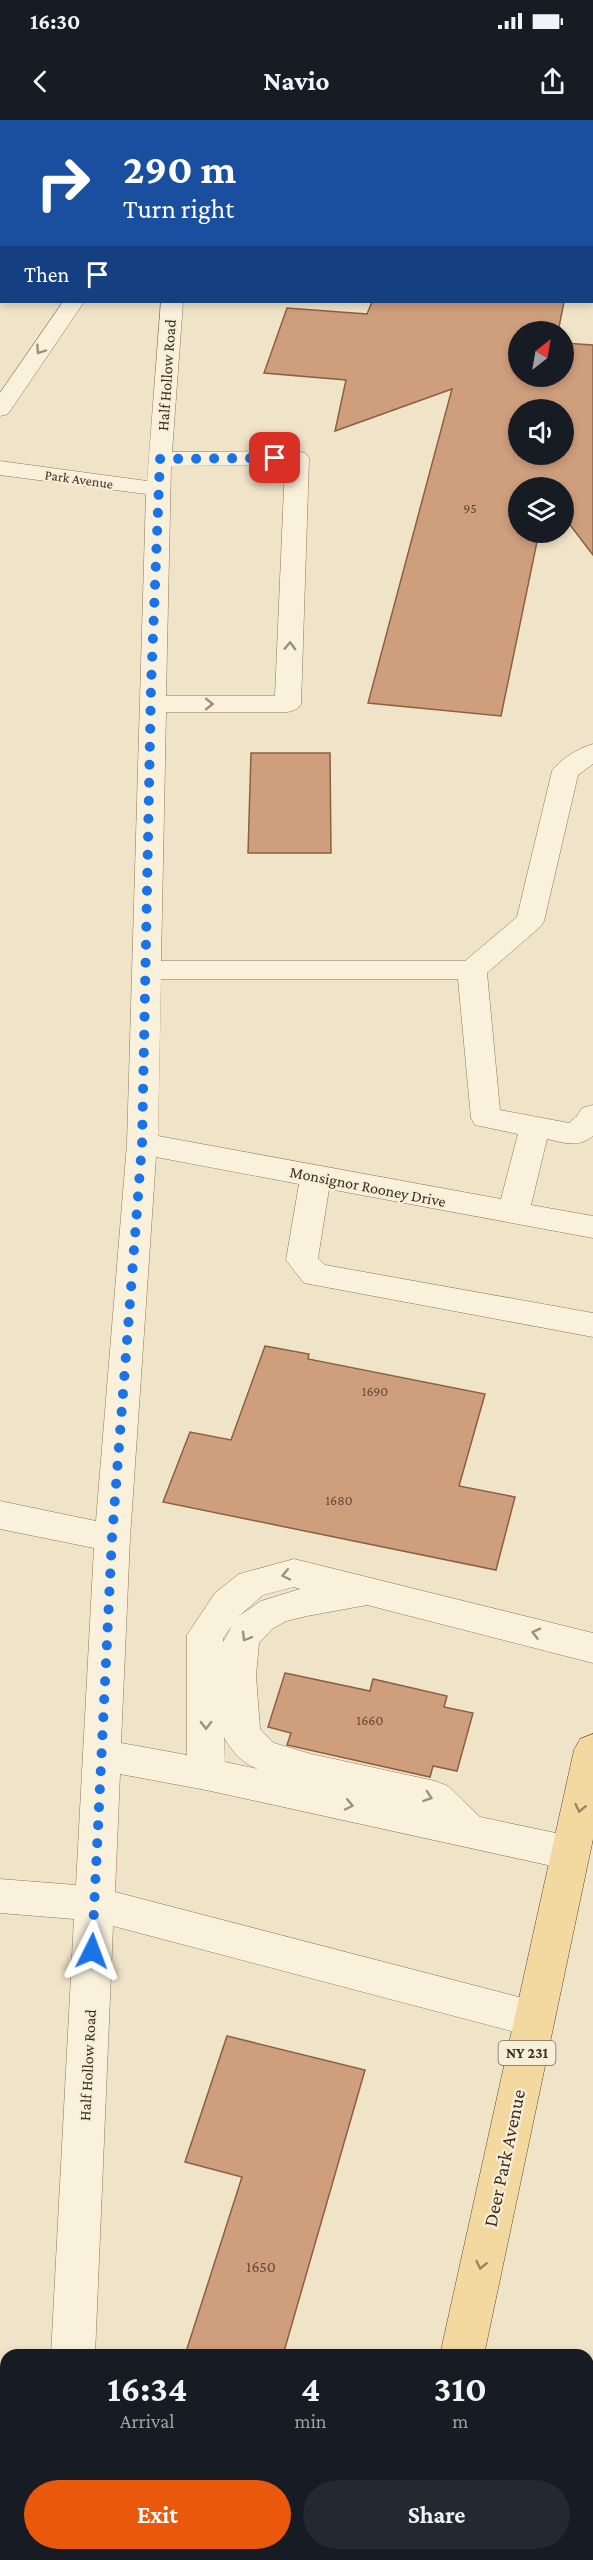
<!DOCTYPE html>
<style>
:root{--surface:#171b24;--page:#242831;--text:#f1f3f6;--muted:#9ea1a6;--accent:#ea580c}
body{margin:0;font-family:"Crimson Pro",serif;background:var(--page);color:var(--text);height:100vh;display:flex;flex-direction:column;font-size:22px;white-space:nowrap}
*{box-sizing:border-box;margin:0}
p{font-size:20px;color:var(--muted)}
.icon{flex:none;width:33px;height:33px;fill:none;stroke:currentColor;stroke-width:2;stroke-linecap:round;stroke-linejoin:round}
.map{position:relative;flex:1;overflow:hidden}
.panel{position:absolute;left:0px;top:2229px;width:594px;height:212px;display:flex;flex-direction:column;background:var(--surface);border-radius:18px 18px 0 0;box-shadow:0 3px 9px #0003}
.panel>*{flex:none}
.top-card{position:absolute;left:0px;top:0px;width:594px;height:183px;box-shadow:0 3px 9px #0003;background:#1a4fa0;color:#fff;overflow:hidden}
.needle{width:39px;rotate:31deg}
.buttons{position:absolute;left:508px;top:201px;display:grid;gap:12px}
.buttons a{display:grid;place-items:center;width:66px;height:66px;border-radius:50%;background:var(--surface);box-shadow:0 3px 9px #0003;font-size:30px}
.pin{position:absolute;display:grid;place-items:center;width:51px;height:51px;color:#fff;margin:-26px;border-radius:12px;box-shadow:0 3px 9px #0006}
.me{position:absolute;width:66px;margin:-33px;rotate:3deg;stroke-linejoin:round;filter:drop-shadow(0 0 4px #0008)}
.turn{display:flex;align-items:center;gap:21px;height:126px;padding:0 24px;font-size:27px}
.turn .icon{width:78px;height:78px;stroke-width:2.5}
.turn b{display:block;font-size:42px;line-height:51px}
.then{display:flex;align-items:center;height:57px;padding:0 24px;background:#0003;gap:12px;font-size:22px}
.eta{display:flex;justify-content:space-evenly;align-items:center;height:102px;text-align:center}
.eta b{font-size:36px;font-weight:700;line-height:42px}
.button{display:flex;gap:12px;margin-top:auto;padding:12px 24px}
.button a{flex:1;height:69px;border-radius:36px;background:var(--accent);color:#fff;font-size:24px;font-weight:700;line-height:69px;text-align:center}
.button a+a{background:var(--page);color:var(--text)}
.status{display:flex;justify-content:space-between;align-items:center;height:42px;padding:0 30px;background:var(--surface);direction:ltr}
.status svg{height:16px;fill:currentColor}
header{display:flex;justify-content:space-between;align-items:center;height:78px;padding:0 24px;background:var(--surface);font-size:27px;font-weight:700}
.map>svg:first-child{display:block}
.building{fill:#cf9f7d;stroke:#8d5f41;stroke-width:1.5;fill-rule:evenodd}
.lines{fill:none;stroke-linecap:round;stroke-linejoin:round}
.minor-casing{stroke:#8d765c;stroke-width:1}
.major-casing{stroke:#5b4430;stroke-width:1}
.minor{fill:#faf1dc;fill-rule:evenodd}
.major{fill:#f3d9a0;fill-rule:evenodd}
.oneway{stroke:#9c907e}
.oneway2{stroke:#988460}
.route{stroke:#1a73e8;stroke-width:10;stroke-dasharray:0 18}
.labels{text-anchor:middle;stroke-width:4.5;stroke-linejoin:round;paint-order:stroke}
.far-street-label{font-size:14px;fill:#3d2e20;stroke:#f7eed8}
.number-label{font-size:14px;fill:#624a37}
.shield{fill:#f7eed8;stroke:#756857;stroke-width:1.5}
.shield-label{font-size:15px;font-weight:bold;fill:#3d2e20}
.street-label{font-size:16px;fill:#3d2e20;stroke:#f7eed8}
.near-number-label{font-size:16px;fill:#624a37}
.near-street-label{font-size:20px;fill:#3d2e20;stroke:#f7eed8}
</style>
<div class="status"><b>16:30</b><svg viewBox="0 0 49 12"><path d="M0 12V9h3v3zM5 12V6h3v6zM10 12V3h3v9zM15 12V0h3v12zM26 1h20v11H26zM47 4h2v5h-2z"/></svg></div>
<header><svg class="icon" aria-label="back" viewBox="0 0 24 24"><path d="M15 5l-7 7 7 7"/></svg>Navio<svg class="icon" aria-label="share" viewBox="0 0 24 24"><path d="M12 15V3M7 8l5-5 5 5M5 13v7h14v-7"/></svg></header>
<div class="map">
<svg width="593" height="2440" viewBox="0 0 593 2440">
<rect width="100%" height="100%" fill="#f0e4c8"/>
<path class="building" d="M372,182H564L558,212H519V256H564V223L593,225V435L564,397V368H519V412H539L501,596L368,583L452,269L335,311L346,260L264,253L287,188L367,194ZM519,290H564V334H519Z
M251,633H330L331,733H248Z
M265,1226L309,1234L308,1239L485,1274L459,1366L515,1377L496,1450L163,1382L190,1312L231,1320Z
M285,1553L370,1571L373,1559L447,1576L444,1587L473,1593L457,1651L433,1646L430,1657L287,1625L291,1613L268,1607Z
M227,1916L365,1950L283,2235H185L242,2057L185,2042Z"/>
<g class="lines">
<g class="minor-casing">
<path id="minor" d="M186,0H206L186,2Z
M592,58H593V70H592Z
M592,143H593V155H592Z
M63,182H84L8,294L0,296V273Z
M161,182H183L172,332L297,331L305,333L309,338L301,584L297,589L288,592H166L161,841H465L517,797L552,651C560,639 579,628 593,624V644L578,655L544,801L540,807L487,853L500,990L569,1003L577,996L582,988L593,985V1016C578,1028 565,1023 547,1019L531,1085L593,1096V1118L329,1069L318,1138L325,1145L593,1193V1217L304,1163L286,1140L299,1064L156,1037L130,1418L121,1623L187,1635V1515L215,1473L239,1454L294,1439L593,1513V1543L367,1485L307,1496L286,1501L272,1509L259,1523L256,1556L260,1609L274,1623L311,1634L435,1661L448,1666L480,1697L570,1716L584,1721L589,1733L584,1745L570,1750L206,1670L120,1654L115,1772L534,1881L548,1886L554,1899L548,1912L534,1917L113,1806L95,2235H51L74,1799L0,1793V1759L76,1765L94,1428L0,1409V1381L96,1401L127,1024L146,374L0,355V341L147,361ZM285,345L275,576H166L171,346ZM161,859H458L471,998L475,1005L518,1014L501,1079L158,1016ZM294,1467L300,1469L261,1481L239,1496L263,1475ZM232,1506L223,1522V1518ZM224,1617C231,1631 243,1644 258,1649L225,1642Z
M41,2434H87V2440H41Z
M175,2434H234L236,2440H177Z"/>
</g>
<g class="major-casing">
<path id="major" d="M593,1614V1719L484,2235H440L574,1630L580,1619Z
M396,2434H442L441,2440H395Z"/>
</g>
<use href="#minor" class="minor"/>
<use href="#major" class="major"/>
</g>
<defs><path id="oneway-chevron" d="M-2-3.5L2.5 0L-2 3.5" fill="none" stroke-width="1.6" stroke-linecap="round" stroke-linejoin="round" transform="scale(1.5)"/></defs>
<g class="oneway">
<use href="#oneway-chevron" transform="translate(40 230) rotate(124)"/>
<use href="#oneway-chevron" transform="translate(290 526) rotate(-88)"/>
<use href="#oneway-chevron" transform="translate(209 584)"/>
<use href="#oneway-chevron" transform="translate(286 1455) rotate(168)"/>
<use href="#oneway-chevron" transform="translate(536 1513) rotate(-166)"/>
<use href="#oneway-chevron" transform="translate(246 1517) rotate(120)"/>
<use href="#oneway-chevron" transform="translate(206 1605) rotate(90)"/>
<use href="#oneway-chevron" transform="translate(428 1677) rotate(19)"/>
<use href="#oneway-chevron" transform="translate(349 1685) rotate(12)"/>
</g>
<g class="oneway2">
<use href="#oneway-chevron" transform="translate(580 1688) rotate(102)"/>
<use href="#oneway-chevron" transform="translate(481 2145) rotate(102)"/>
</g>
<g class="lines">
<path class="route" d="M92,1831L112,1418L142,1024L151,567L160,339L275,338"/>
</g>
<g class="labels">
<g class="far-street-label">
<text transform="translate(79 359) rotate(8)" y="5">Park Avenue</text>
</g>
<g class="number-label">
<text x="470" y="393">95</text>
<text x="375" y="1276">1690</text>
<text x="339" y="1385">1680</text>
<text x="370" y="1605">1660</text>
</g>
<rect class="shield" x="498.5" y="1921" width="57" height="24" rx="4.5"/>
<g class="shield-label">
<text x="527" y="1938">NY 231</text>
</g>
<g class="street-label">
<text transform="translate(166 255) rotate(-86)" y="6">Half Hollow Road</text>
<text transform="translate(368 1066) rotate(11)" y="6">Monsignor Rooney Drive</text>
<text transform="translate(87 1945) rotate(-87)" y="6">Half Hollow Road</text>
</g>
<g class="near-number-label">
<text x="261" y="2152">1650</text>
</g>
<g class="near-street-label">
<text transform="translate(504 2038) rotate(-78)" y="7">Deer Park Avenue</text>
</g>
</g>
</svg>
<div class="buttons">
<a><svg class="needle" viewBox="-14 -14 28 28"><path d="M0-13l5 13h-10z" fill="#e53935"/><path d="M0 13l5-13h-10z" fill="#9ea1a6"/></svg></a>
<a><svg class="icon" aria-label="sound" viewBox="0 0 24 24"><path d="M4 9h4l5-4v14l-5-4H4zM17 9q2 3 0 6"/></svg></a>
<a><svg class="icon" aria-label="layers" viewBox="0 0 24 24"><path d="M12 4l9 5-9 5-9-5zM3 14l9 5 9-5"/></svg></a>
</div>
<div class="pin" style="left:275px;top:338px;background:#d93025"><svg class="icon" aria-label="arrive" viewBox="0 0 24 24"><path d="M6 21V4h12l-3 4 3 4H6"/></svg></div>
<svg class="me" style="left:92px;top:1831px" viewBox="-20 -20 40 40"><path d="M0-17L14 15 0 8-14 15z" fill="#1a73e8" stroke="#fff" stroke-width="4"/></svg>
<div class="top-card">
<div class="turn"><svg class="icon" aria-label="right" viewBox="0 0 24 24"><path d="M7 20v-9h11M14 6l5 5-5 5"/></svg><div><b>290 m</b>Turn right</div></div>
<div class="then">Then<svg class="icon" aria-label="arrive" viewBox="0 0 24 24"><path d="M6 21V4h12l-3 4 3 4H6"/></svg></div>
</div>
<section class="panel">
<div class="eta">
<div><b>16:34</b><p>Arrival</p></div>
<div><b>4</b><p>min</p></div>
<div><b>310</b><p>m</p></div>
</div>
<div class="button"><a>Exit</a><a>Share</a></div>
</section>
</div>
